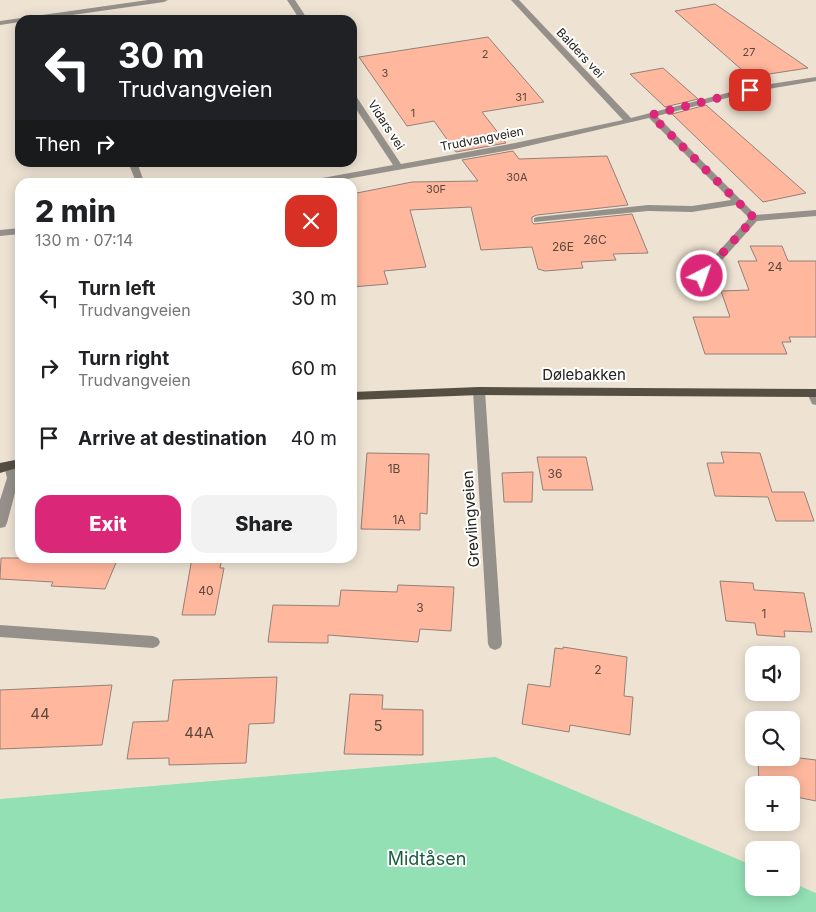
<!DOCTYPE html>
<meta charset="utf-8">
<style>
:root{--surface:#fff;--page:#f2f2f2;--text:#202124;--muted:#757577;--accent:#db2777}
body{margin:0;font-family:Inter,sans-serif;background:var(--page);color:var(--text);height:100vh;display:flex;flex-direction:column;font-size:19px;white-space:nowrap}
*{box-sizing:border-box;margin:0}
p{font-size:16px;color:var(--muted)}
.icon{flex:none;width:28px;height:28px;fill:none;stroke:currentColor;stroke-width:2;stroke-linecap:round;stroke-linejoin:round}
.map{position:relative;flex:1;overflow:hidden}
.drawer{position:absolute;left:15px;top:178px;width:342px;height:385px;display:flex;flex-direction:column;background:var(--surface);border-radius:15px;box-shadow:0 2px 12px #0003}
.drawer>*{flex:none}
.hud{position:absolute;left:15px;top:15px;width:342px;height:152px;border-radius:15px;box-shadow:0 2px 12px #0003;background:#202124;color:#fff;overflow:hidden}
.controls{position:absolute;left:745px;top:646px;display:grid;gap:10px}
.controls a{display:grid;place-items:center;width:55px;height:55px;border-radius:10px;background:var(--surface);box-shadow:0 2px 12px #0003;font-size:25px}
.pin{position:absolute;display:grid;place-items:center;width:42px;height:42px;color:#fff;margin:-21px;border-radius:10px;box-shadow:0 2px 8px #0006}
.me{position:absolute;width:55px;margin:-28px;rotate:41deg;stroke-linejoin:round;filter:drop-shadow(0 0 4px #0008)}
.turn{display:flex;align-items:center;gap:18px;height:105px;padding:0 20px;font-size:22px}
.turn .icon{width:65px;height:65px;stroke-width:2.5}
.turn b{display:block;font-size:35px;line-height:42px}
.then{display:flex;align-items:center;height:48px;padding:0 20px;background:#0003;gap:10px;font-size:19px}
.round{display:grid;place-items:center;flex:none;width:52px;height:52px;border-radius:15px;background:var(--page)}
.headline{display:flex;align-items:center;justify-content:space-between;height:85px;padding:0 20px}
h1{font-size:30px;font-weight:800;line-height:38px}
.button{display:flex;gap:10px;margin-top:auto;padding:10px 20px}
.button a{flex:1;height:58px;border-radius:15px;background:var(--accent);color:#fff;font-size:20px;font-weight:800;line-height:58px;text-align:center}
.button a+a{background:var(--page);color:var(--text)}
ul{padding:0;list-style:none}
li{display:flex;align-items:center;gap:15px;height:70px;padding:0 20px}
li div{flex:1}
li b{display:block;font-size:19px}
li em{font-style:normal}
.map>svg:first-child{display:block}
.green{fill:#93e0b5}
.building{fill:#ffb89d;stroke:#928079}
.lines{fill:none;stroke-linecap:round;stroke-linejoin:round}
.minor{fill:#95918a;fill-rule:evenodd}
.major{fill:#554e42;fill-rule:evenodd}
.route{stroke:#db2777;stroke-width:9;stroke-dasharray:0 16.2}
.labels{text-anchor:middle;stroke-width:4;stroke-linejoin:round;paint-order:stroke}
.far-number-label{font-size:11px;fill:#5c473c}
.far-street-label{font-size:12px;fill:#25211b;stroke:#fff}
.number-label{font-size:12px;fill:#5c473c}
.street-label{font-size:15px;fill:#25211b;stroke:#fff}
.near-number-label{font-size:15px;fill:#5c473c}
.near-park-label{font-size:18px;fill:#185d3d;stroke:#fff}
</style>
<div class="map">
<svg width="816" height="912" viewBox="0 0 816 912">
<rect width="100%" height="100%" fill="#eee3d3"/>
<path class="green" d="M495,757L754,866V888H791V882L816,893V912H0V799Z"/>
<path class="building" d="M715,4L808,68L750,77L675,11Z
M488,37L544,102L482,112L506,143L456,152L434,121L407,126L359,57Z
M663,68L698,99L665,107L630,74Z
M706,105L806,193L763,202L672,114Z
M513,151L519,159L607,156L628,205L537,215L532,217V222L534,224L632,214L648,253L613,254L616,260L581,262L583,268L545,271L538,269L532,247L481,250L471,207L410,210L426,267L384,271L388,284L352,287V194L412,182L478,181L462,160Z
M750,246H782L788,261H816V337H789L791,342H782L787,354H705L693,317H730L721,291L749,290L738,261H757Z
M721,452L760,453L772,492H804L814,521H776L768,497L715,496L707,463H724Z
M367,453L429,454L427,514L420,513V530L361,529Z
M537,457H586L593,490H543Z
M533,472L532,502H504L502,473Z
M1,558H118L105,589L51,586L53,582L0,579Z
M192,558H222L220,568H224L215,615H182Z
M720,581L753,583L754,590L804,593L812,632L784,631L785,637L757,635L755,623L726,621Z
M398,585L454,587L451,631L420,629L418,642L328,635V643L268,642L273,605L339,606L341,590L397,592Z
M563,647L627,657L624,696L633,697L630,735L570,725L569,732L522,724L528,684L550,687L555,648L563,649Z
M277,677L274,723L249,724L246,763L169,765V758L127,759L133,722L168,721L173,680Z
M112,685L102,745L0,749V690Z
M350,694L383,695L382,709L423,710V755L344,754Z
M758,758H800L816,760V801L791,796V785H759Z"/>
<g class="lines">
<path class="minor" d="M148,0H168L164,2L37,20H20V22L0,25V21Z
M287,0H295L308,20H300Z
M511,0H519L631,118L750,87L816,77V81L750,92L657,116L756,215L816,210V216L757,221L706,278H698V274L749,218L736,205L692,212L648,211L534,222V218L537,217L648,205L692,206L731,200L649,118L515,149L330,182H313L317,179L393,165L352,103V94L356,96L401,164L515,143L623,120Z
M128,162H137L144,182H136Z
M20,228V234L0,236V230Z
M479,387L485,391L502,644L500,648L495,650L490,648L488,644L473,391Z
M813,389L816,390V405L812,404L807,393Z
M10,461L16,465L19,478L7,523L5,527L0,528V500L7,478L4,465Z
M0,625L153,636L158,638L160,642L158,646L153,648L0,637Z"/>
<path class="major" d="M479,387L816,389V397L479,395L352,400V392Z
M20,459V467L0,473V463Z"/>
</g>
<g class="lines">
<path class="route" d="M702,276L754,218L651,115L750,90"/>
</g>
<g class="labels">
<g class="far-number-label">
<text x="749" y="56">27</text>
<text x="485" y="58">2</text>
<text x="385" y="77">3</text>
<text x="521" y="101">31</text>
<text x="413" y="117">1</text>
<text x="517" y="181">30A</text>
<text x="436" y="193">30F</text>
</g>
<g class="far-street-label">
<text transform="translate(580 53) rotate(47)" y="4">Balders vei</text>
<text transform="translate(386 125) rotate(57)" y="4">Vidars vei</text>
<text transform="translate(482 139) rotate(-11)" y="4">Trudvangveien</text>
</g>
<g class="number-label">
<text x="595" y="244">26C</text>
<text x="563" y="251">26E</text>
<text x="775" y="271">24</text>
<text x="394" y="473">1B</text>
<text x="555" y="478">36</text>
<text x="399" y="524">1A</text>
<text x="206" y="595">40</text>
<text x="420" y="612">3</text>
<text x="764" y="618">1</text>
<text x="598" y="674">2</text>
</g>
<g class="street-label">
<text x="584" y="380">Dølebakken</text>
<text transform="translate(471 519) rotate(-94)" y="5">Grevlingveien</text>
</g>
<g class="near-number-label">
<text x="40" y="719">44</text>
<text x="378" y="731">5</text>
<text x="199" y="738">44A</text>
</g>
<g class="near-park-label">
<text x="427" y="865">Midtåsen</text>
</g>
</g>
</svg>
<div class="controls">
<a><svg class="icon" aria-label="sound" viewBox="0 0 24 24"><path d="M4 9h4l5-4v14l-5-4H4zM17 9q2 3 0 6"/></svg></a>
<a><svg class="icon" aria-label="search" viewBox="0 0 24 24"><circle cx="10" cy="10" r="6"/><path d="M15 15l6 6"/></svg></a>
<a>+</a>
<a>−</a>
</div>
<div class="pin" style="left:750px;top:90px;background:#d93025"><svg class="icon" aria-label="arrive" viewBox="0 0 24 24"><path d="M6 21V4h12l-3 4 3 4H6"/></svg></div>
<svg class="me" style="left:702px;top:276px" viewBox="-20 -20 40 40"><circle r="17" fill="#db2777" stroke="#fff" stroke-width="3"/><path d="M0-11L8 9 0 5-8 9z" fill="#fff"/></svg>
<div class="hud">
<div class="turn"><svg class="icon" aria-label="left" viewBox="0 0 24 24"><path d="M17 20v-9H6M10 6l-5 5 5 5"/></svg><div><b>30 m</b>Trudvangveien</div></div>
<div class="then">Then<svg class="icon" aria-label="right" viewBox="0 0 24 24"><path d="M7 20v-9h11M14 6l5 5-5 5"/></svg></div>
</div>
<section class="drawer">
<div class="headline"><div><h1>2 min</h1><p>130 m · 07:14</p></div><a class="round" style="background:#d93025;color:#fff"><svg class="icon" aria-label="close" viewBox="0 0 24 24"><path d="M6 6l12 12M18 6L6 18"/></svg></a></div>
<ul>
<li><svg class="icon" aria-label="left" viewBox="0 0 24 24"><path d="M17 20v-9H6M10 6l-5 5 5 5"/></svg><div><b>Turn left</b><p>Trudvangveien</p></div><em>30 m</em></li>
<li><svg class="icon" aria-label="right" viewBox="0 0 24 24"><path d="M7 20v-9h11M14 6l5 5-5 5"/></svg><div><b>Turn right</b><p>Trudvangveien</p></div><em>60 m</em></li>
<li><svg class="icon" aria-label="arrive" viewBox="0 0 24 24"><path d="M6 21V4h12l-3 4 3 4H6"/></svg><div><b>Arrive at destination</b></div><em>40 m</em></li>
</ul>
<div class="button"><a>Exit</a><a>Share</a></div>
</section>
</div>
